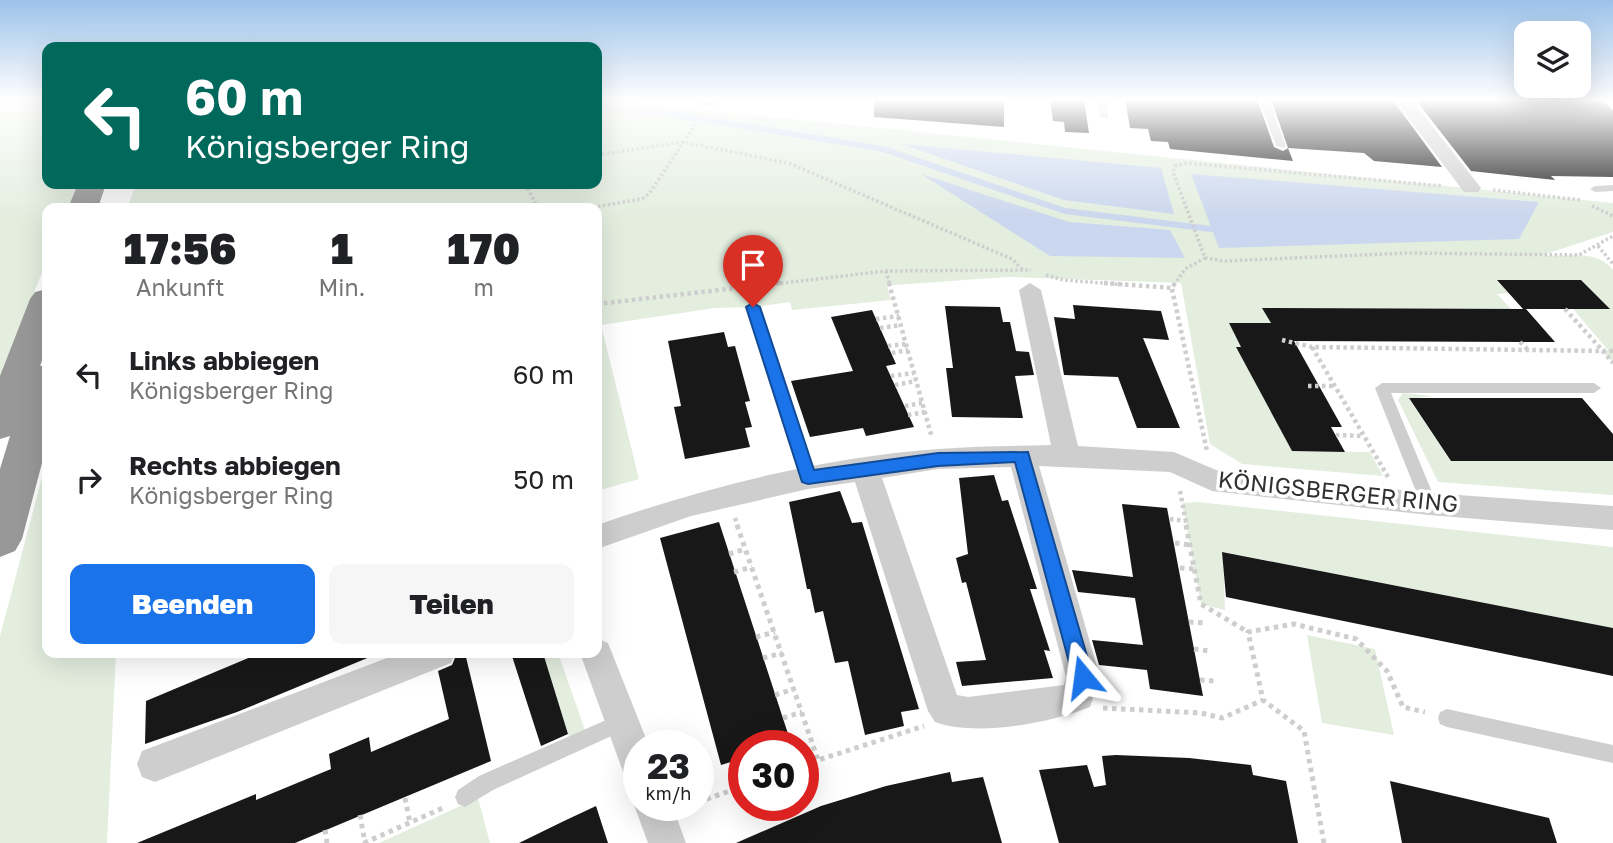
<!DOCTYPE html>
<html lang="de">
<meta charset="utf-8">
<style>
:root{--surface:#fff;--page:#f6f6f6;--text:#202124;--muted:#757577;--accent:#1a73e8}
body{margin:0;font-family:"Golos Text",sans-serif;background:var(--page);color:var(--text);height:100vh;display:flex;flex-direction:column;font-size:26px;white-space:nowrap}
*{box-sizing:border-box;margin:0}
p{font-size:23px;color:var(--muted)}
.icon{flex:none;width:38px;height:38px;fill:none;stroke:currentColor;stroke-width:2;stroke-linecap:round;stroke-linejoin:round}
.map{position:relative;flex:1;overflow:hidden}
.side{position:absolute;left:42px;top:203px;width:560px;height:455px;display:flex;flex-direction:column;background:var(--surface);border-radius:14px;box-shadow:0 7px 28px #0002}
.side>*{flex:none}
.top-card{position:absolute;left:42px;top:42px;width:560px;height:147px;border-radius:14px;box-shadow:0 7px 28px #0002;background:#00695c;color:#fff;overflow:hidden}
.tools{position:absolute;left:1514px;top:21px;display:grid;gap:14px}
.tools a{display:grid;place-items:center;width:77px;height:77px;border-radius:14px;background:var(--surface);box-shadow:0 7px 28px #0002;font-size:35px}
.speed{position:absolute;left:623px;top:730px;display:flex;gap:14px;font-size:35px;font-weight:700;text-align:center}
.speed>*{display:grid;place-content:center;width:91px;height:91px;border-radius:50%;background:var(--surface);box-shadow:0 7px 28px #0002;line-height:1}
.speed small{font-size:18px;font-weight:400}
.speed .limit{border:10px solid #d22;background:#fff;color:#111}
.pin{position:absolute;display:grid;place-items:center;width:60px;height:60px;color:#fff;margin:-72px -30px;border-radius:50% 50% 50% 0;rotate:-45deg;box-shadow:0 0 7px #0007}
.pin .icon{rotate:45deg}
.me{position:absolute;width:77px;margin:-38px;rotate:344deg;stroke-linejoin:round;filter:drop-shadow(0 0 5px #0008)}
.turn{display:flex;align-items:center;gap:24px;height:147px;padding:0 28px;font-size:32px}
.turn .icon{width:91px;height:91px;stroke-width:2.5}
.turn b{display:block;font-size:49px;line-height:60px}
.eta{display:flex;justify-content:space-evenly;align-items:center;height:119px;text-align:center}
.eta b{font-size:42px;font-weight:800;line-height:49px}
.button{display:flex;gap:14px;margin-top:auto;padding:14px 28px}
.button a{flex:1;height:80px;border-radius:14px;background:var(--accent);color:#fff;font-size:28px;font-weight:800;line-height:80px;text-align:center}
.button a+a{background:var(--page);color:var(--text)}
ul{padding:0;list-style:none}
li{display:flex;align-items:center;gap:21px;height:105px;padding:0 28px}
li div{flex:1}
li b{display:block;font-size:26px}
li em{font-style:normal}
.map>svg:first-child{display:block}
.green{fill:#e3eedf}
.water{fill:#cbd7ee}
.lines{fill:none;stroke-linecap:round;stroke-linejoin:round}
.stream{stroke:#cbd7ee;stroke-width:6}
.building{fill:#181818}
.path-far2{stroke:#cecece;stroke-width:3.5;stroke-dasharray:2.5 2.5;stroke-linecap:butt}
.path-far1{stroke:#cecece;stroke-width:4.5;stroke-dasharray:3.5 3.5;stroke-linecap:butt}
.path{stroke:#cecece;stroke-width:5;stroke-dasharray:4.5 4.5;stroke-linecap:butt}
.lane{fill:#cecece;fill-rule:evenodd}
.street{fill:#cecece;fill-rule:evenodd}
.highway{fill:#989898;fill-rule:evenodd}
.route{fill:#1a73e8;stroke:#114b97;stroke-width:2}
.labels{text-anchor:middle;stroke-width:7;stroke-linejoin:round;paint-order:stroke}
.street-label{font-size:23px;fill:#313131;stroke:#fff}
</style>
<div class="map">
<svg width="1613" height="843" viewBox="0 0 1613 843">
<rect width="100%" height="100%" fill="#fff"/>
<path class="green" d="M0,99H47V184H79L69,208H47V260L0,378Z
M597,99L1613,203V232L1543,255C1567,258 1596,248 1613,270V363L1603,351L1608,350L1573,309H1609L1581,280H1498L1508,293L1497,294L1511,309H1263L1271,323H1229L1241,347L1237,348L1292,451L1370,452L1383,476L1242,464L1210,444L1181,283L1008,277L894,285L887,286L891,300L792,310L790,302L754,307L715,308L601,325L639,479L597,491V208H127L136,184H597Z
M1403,393L1433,396L1409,399L1451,461H1613V495L1438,482L1398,400Z
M47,458V653H116L107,843H0V636Z
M1198,502L1613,547V628L1223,552L1225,610L1201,604L1182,503Z
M1307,635L1375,649L1394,735L1322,723Z
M543,653H558L585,730L569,737Z
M478,798L490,843H379Z"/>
<path class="water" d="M901,144L1161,168L1174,214L1064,200Z
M921,174L1069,222L1170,230L1185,258L1050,256Z
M1191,174L1539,202L1519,239L1219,248Z"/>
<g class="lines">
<path class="stream" d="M597,107L671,114L883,149L1065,211L1211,229"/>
</g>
<path class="building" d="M874,99H1004V127L874,117Z
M1050,99H1084L1089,133L1065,132L1064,122L1053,121Z
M1125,99H1257L1274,147L1283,151L1288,148L1293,161L1170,149L1168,142L1151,141L1148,129L1130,128Z
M1271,99H1392L1442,167L1374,161L1364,153L1288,148Z
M1415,99L1604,102L1613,110V177L1551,176L1555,180L1471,171Z
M1497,280H1581L1610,309H1523Z
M1073,305L1161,311L1169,340L1143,338L1180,428H1137L1118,377L1064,375L1054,317L1075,319Z
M945,306L1000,307L1003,322H1010L1016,351L1029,352L1034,375L1015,376L1023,418L952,417L946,368H953Z
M1262,308L1526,309L1555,342L1294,341L1342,427H1331L1345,452L1292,451L1236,347H1241L1229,323H1271Z
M872,310L896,364L886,366L914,427L866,436L863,428L810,437L791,381L853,371L831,317Z
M724,332L728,347L735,346L750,401L745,402L752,427L745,428L750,447L685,459L674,407L681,406L668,341Z
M1409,398H1582L1613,434V461H1451Z
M994,475L1002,501L1008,500L1037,589H1030L1050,651L1044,650L1053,678L962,686L956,662L986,660L966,582L962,583L956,558L968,554L959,478Z
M840,491L852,523L862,522L919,709L901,712L904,726L865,735L848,661L835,663L823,611L815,613L810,589H807L789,502Z
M1122,504L1167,508L1203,696L1150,689L1147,670L1099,665L1092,640L1143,645L1135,598L1078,592L1072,570L1133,577Z
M719,522L792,746H744V758L721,765L660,538Z
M1222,552L1613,628V676L1226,597Z
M260,653L377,654L237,712L145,744L146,701Z
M457,653H465L491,761L295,843H137L256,794V800L331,769L329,754L369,737L371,752L449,719L438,671L452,665Z
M511,653H543L568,734L541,746Z
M1116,755L1189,758L1251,765L1253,775L1286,781L1298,843H1059L1039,770L1087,765L1094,787L1106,785L1102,756Z
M950,772L952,782L983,777L1002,843H736L821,806L886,786Z
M1390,781L1549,818L1557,843H1402Z
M596,806L608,843H519L564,821Z"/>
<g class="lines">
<path class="path-far2" d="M597,155L683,142L791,164L1012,259L1023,270
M525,184L538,208
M1493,190L1581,200
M1592,206L1613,216
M588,208L642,199L649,194L697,122
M1598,246L1613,264
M1205,258L1224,261L1407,253L1579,255L1613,236
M886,271L890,285
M1046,275L1063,280L1128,285
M766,285L886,271L1031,270
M1174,285L1185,269L1205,258L1173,172L1175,166L1186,163L1443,186"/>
<path class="path-far1" d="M889,283L932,438
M1104,283L1172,288L1175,283
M1172,289L1207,451
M597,304L781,283
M1565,309L1603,351H1613
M876,319L899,316
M880,328L901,325
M1282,340L1312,347
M1520,342L1528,350
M888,346L906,344
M892,353L908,350
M891,376L914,373
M895,385L916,381
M1308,386H1335
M905,406L922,403
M908,415L925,412
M1336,435L1364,436
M1388,477L1312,347L1603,351L1613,363
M1180,491L1187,527
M735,518L738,527
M1170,519L1186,521"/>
<path class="path" d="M737,525L818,760
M1186,525L1201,604L1248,632
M1175,543L1190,545
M729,554L746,549
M1180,568L1195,569
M734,572L752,567
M1189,622L1205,623
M756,637L775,632
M1194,649L1210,651
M763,658L782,653
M1200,680L1215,681
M775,695L794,689
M1103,708L1201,713L1222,718L1263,700
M783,718L802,712
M803,765L924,726
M405,798L410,823
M698,802L744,786
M360,815L365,843
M325,830L327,843
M364,843L445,807
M1324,843L1304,731L1263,700L1248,632L1294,624L1356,639L1387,671L1403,707L1425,712"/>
<path class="lane" d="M1098,99H1107L1108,119L1100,117Z
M1259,99H1268L1286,146L1284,148L1276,146Z
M1613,185V191L1595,192L1590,189L1595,186Z
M753,304L759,308L815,478L813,482H803L801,478L747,308Z
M1382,383H1594L1601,388L1594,393H1391L1437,504L1434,508L1429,510L1424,508L1421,504L1375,388Z
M1447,709L1613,745V763L1447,727L1440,724L1438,718L1440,712Z
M622,713L629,716L631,722L629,728L493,790L465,807L458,804L455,797L458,790L479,776Z"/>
<path class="street" d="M699,99H716L712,107H700Z
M1394,99H1411L1478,184L1481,188L1478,192H1464Z
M1030,283L1041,290L1078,446L1174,452L1216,470L1429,493L1613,506V530L1429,515L1212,491L1170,472L1039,466L1100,677L1090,707C1051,723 975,737 935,722L928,711L855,482L808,489L691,516L597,549V525C707,487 823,457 939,449C977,446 1014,446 1051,445L1019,290ZM1011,467L1066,677L1064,685L968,697L957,695L882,478L938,469Z
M597,638L608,643L649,746H639V785L626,780L580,653H597Z
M400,653H455L451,663L155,782L142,777L137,764L142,751Z
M639,794V805H672L686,843H648L634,805Z"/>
<path class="highway" d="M78,184H106L98,208H68Z
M47,289V346L40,366L47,365V444L22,539L15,551L0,557V469L10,436L0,439V376L30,299L35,292Z"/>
</g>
<linearGradient id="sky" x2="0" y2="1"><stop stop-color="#9cc2ea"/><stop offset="0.46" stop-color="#fff"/><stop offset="1" stop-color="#fff" stop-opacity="0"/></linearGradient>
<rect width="1613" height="217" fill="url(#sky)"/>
<path class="route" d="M753,303L760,307L814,470L938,453L1028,452L1093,677L1090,683L1083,686L1076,683L1073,677L1015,462L938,466L808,484L802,482L746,307Z"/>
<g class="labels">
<g class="street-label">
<text transform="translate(1338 492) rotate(6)" y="8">KÖNIGSBERGER RING</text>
</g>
</g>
</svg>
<div class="tools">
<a><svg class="icon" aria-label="layers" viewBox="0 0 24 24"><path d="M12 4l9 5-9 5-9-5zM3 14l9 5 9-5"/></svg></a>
</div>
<div class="speed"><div>23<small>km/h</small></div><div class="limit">30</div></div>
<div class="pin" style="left:753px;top:307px;background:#d93025"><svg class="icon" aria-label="arrive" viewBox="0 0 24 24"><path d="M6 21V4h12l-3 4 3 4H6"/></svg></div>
<svg class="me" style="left:1083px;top:677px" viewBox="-20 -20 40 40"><path d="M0-17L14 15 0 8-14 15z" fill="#1a73e8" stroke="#fff" stroke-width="4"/></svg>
<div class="top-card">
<div class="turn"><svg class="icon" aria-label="left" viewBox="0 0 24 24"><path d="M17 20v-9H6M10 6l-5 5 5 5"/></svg><div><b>60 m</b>Königsberger Ring</div></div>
</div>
<section class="side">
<div class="eta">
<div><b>17:56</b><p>Ankunft</p></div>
<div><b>1</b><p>Min.</p></div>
<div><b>170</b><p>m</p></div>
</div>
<ul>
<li><svg class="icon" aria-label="left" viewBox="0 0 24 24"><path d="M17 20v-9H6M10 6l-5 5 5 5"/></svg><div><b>Links abbiegen</b><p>Königsberger Ring</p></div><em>60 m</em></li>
<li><svg class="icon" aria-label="right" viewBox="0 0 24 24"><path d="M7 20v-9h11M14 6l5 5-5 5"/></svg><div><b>Rechts abbiegen</b><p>Königsberger Ring</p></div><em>50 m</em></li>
</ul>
<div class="button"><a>Beenden</a><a>Teilen</a></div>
</section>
</div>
